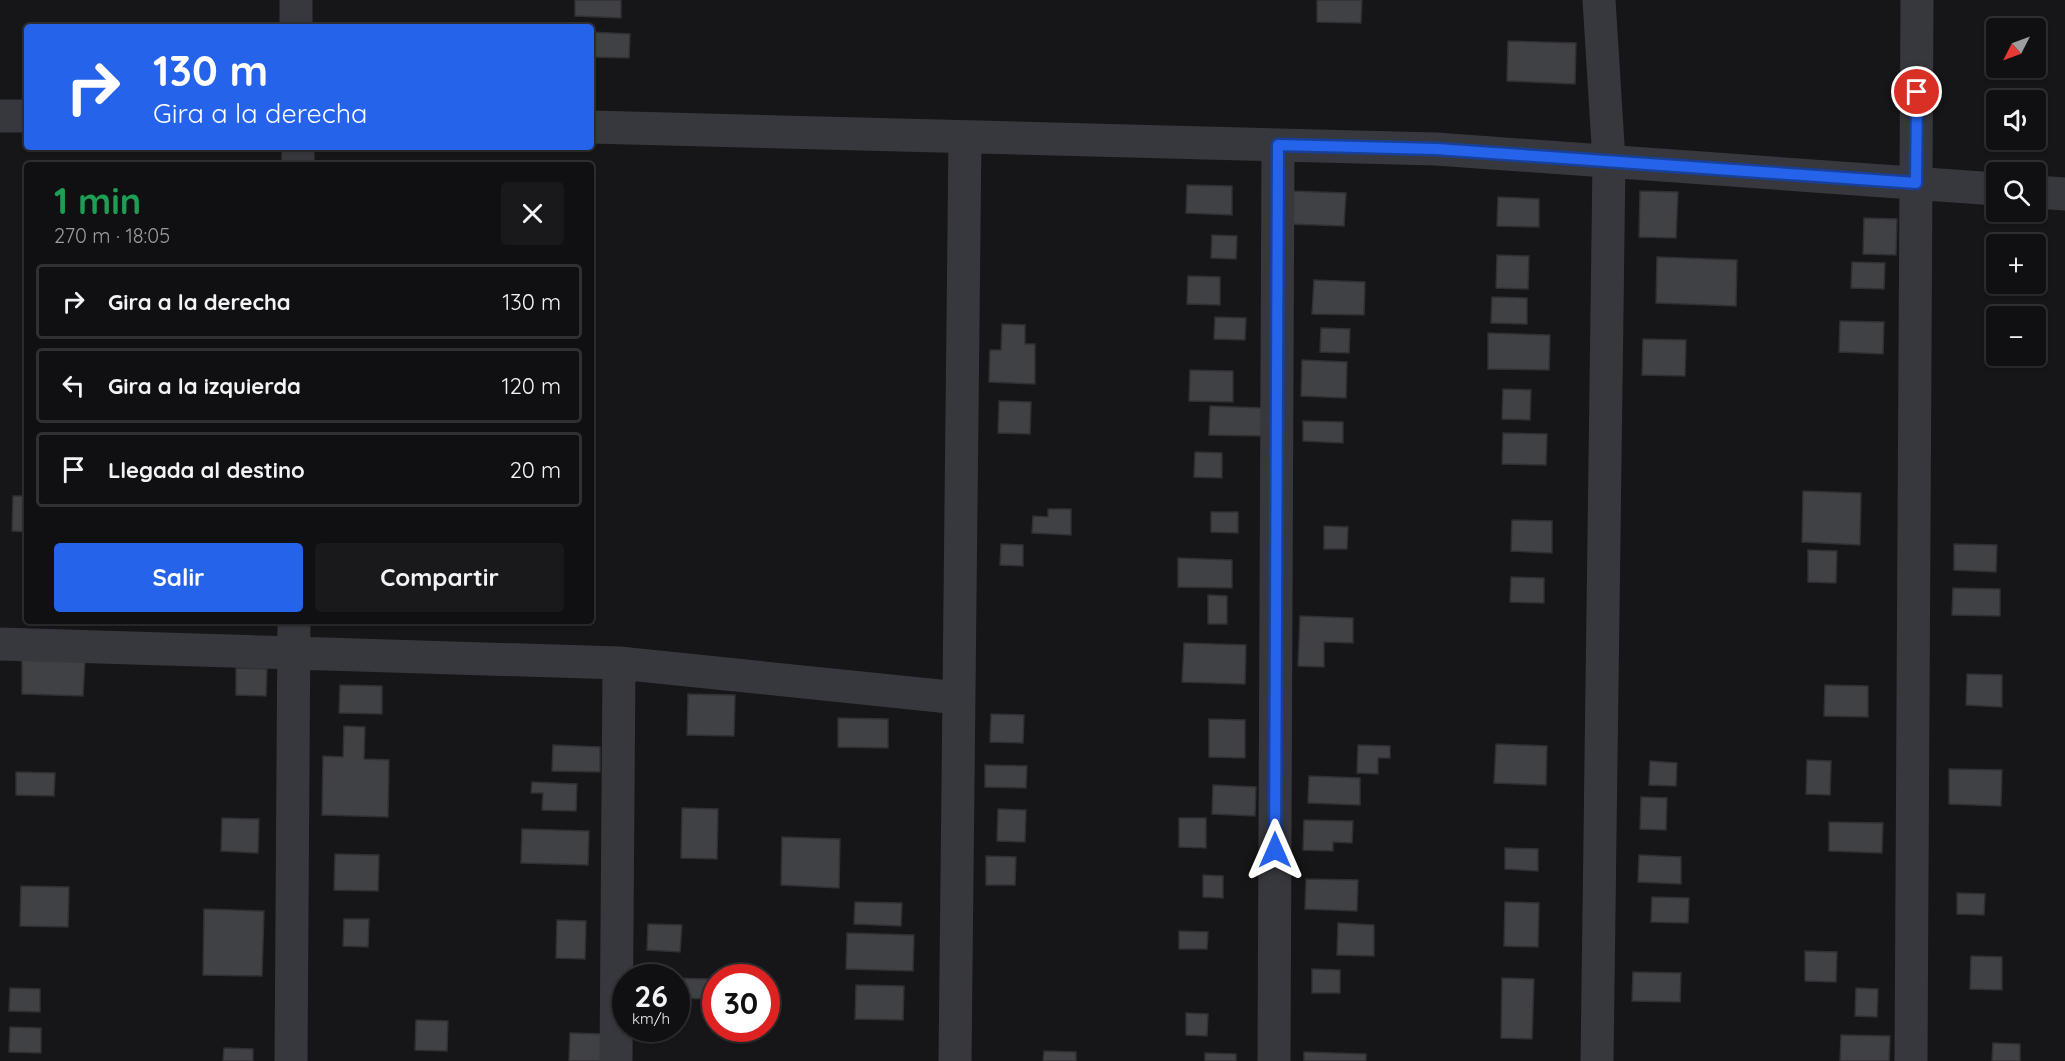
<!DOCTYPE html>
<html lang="es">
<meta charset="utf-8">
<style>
:root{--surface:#101012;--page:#19191b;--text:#f1f3f6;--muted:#9c9d9f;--line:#303032;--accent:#2563eb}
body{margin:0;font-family:Quicksand,sans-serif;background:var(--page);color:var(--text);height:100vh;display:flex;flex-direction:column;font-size:22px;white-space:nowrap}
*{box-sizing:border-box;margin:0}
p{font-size:20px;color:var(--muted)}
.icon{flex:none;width:33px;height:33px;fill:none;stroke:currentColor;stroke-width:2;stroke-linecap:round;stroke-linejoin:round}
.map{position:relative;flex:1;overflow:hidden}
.details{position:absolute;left:24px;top:162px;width:570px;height:462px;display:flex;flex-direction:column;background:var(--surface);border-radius:6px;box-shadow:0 2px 4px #0004,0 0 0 2px var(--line)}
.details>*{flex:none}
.top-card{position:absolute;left:24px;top:24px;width:570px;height:126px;border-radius:6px;box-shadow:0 2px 4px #0004,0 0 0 2px var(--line);background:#2563eb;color:#fff;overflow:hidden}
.needle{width:39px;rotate:228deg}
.controls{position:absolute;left:1986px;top:18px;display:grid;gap:12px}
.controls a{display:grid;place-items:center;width:60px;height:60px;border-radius:6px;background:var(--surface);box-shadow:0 2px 4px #0004,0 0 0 2px var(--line);font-size:30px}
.speed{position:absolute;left:612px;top:964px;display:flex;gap:12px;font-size:30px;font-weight:700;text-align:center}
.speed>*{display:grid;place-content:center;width:78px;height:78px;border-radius:50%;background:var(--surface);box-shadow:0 2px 4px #0004,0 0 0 2px var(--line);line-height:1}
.speed small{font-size:15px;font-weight:400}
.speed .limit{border:9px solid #d22;background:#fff;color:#111}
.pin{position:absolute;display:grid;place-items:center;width:51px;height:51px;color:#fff;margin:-26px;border:3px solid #fff;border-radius:50%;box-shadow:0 2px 6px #0007}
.me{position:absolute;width:66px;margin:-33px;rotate:0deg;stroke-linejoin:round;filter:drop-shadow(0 0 4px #0008)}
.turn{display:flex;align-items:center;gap:21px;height:126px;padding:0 30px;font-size:27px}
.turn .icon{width:78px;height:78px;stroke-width:2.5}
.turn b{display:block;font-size:42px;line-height:51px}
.round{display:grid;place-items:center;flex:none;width:63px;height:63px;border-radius:6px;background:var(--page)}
.headline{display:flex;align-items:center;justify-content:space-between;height:102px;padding:0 30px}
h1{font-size:36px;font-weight:700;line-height:45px;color:#1e9e55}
.button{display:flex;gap:12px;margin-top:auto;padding:12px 30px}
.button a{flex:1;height:69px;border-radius:6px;background:var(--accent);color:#fff;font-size:24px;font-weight:700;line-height:69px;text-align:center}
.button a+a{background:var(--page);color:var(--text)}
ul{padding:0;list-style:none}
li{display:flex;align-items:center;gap:18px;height:75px;margin:0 12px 9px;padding:0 18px;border:3px solid var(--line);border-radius:6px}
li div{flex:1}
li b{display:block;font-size:22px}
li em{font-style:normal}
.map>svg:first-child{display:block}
.building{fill:#404145;stroke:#303034;stroke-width:1.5}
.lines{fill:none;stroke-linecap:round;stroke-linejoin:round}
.minor{stroke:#37383d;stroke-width:33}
.route-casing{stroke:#184099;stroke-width:15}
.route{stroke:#2563eb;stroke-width:10}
</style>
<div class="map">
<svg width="2065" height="1061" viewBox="0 0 2065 1061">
<rect width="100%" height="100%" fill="#161618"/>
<path class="building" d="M575,0H621V18L575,16Z
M1317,0H1362L1361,23L1317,22Z
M504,24L557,25V27H504Z
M591,32L630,34L629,58L591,57Z
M1508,41L1576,43L1575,84L1507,81Z
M1187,185L1232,186V215L1186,213Z
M1291,191L1346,193L1344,226L1289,224Z
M1640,191L1678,192L1676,238L1639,237Z
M1498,197L1539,199V227L1497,226Z
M1864,218L1897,219L1896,255L1863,254Z
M1212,235L1237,236L1236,259L1211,258Z
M1497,255L1529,256L1528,289L1496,288Z
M1657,257L1737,260L1736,306L1656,303Z
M1852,262L1885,263L1884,289L1851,288Z
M1188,276L1220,277V305L1187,304Z
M1314,280L1365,282L1364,315L1312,314Z
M1492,297L1527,298V324L1491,323Z
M1215,317L1246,318L1245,340L1214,339Z
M1840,321L1884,322L1883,354L1839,352Z
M1002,324L1025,325V344H1035V384L989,382L990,350H1001Z
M1321,328L1350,329L1349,353L1320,352Z
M1488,333L1550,335L1549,370L1488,369Z
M1643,339L1686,340L1685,376L1642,375Z
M1302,360L1347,362L1346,398L1301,396Z
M1190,370L1233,371V402L1189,401Z
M1503,389L1531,390L1530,420L1502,419Z
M999,401L1031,402L1030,434L998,433Z
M1210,406L1262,408L1261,436L1209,435Z
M1303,421L1343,422V443L1303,441Z
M1503,433L1547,434L1546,465L1502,464Z
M1195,452L1222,453V478L1194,477Z
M1803,491L1861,493L1860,545L1802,542Z
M13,496H27V532L12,531Z
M1048,509H1071V535L1032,533L1033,516L1048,517Z
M1211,512H1238V533L1211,532Z
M1512,520L1552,521V553L1511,551Z
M1324,526L1348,527L1347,549H1324Z
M1001,544L1023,545V566L1000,565Z
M1954,544L1997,545L1996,572L1954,570Z
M1808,550L1837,551L1836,583L1808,582Z
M1178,558L1232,560V588L1178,587Z
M1511,577L1544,578V603L1510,602Z
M1953,588L2000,589V616L1952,615Z
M1208,595L1227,596V624H1208Z
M1300,616L1353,618V643L1324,642V667L1298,666Z
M1184,643L1246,645L1245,684L1182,682Z
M22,659L85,661L83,696L22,694Z
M236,668L267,669L266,696L236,695Z
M1967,674L2002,675V707L1966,705Z
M340,685L382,686V714L339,713Z
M1825,685L1868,686V717L1824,716Z
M688,694L735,695L734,736L687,735Z
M991,714L1024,715L1023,743L990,742Z
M838,718L888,719V748L838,747Z
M1209,719L1245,720V758L1209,757Z
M344,726L365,727L364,759L389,760L388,817L322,815L323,756L343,757Z
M1496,744L1547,746L1546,785L1494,783Z
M553,745L600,747V772L552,771Z
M1358,745L1390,746V758H1378V774L1357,773Z
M1807,760L1831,761L1830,795L1806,794Z
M1650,761L1677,763L1676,786L1649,785Z
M985,765L1027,766L1026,788L985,787Z
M1949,769L2002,770L2001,806L1949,804Z
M16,772L55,773L54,796L16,795Z
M1309,776L1360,778V805L1308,803Z
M532,782L577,784L576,811L542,810L543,793H531Z
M1213,785L1256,787L1255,816L1212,814Z
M1641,797L1667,798L1666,830L1640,829Z
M682,808L718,809L717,859L681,858Z
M998,809L1026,810L1025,842L997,841Z
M222,818L259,819L258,853L221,851Z
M1179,818H1206V848L1179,847Z
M1304,820L1353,821L1352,843L1333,842V851L1303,850Z
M1829,822L1883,823L1882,853L1829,851Z
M522,829L589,831L588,865L521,863Z
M782,837L840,839L839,888L781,885Z
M1505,848L1538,849V871L1505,869Z
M335,854L379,855L378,891L334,890Z
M1639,855L1681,857V884L1638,882Z
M986,856L1016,857L1015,885H986Z
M1203,875L1223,876V898L1203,897Z
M1306,879L1358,880L1357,911L1305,909Z
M21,886L69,887L68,927L20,926Z
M1957,893L1985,894L1984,915L1957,914Z
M1652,897L1689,898L1688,923L1651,922Z
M855,902L902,903L901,926L854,924Z
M1505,902L1539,903L1538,947L1504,946Z
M204,909L264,911L262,976L203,975Z
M344,919H369L368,947L343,946Z
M557,920L586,921L585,959L556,958Z
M1338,923L1374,925V956L1337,955Z
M648,924L682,925L680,952L647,950Z
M1179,931L1208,932L1207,949H1179Z
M847,933L914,935L913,971L846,969Z
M1805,951L1837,952L1836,982L1805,981Z
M1971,956L2002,957V990L1970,989Z
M1312,969L1340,970V993H1312Z
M1633,972L1681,973L1680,1002L1632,1001Z
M676,978L709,979V999L676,998Z
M1502,978L1534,979L1532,1039L1501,1038Z
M856,985L904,986L903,1020L855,1019Z
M10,988L40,989V1012L9,1011Z
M1856,988L1878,989L1877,1017L1855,1016Z
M1186,1013L1208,1014L1207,1036L1186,1035Z
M416,1020L448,1021L447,1051L415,1050Z
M10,1027L41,1028V1053L9,1052Z
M570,1033L605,1034L604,1061H569Z
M1841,1035L1890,1036L1889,1061H1840Z
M1993,1043L2020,1044V1061H1992Z
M224,1048L253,1049V1061H223Z
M1044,1051L1076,1052V1061H1043Z
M1304,1052L1366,1054V1061H1304Z
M1205,1053L1236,1054V1061H1205Z"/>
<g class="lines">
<path class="minor" d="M296,0V27
M0,116H27
M591,127L1436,149L1996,189
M298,165V147
M2036,192L2065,194
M0,644L619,663L959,698
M291,1061L294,621
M616,1061L619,663
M955,1061L965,137
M1274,1061L1278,145
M1597,1061L1609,161L1599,0
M1911,1061L1917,0"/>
</g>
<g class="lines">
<g class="route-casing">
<path id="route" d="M1275,850L1278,145L1436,149L1916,183L1917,92"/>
</g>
<use href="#route" class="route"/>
</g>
</svg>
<div class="controls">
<a><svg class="needle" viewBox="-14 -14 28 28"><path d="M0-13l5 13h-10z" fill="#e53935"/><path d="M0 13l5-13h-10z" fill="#9c9d9f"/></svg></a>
<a><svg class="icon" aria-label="sound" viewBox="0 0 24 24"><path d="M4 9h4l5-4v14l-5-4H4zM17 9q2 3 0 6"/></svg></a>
<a><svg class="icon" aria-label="search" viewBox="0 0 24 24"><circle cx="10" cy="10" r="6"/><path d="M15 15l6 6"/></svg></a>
<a>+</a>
<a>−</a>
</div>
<div class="speed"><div>26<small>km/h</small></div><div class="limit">30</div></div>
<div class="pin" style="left:1917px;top:92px;background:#d93025"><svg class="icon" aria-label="arrive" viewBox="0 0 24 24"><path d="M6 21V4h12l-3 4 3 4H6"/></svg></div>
<svg class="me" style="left:1275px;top:850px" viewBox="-20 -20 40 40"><path d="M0-17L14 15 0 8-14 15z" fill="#2563eb" stroke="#fff" stroke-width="4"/></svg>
<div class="top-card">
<div class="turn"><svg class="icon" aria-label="right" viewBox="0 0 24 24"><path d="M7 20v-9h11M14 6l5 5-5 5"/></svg><div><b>130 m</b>Gira a la derecha</div></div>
</div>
<section class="details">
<div class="headline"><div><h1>1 min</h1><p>270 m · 18:05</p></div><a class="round"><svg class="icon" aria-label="close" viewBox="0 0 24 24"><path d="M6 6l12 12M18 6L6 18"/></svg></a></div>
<ul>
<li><svg class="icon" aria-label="right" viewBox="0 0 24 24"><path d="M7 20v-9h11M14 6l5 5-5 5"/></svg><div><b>Gira a la derecha</b></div><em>130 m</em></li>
<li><svg class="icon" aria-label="left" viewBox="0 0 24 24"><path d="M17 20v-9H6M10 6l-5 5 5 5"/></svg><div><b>Gira a la izquierda</b></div><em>120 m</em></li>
<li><svg class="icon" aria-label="arrive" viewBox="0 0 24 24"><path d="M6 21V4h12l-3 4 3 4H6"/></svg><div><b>Llegada al destino</b></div><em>20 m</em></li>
</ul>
<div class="button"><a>Salir</a><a>Compartir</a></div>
</section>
</div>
